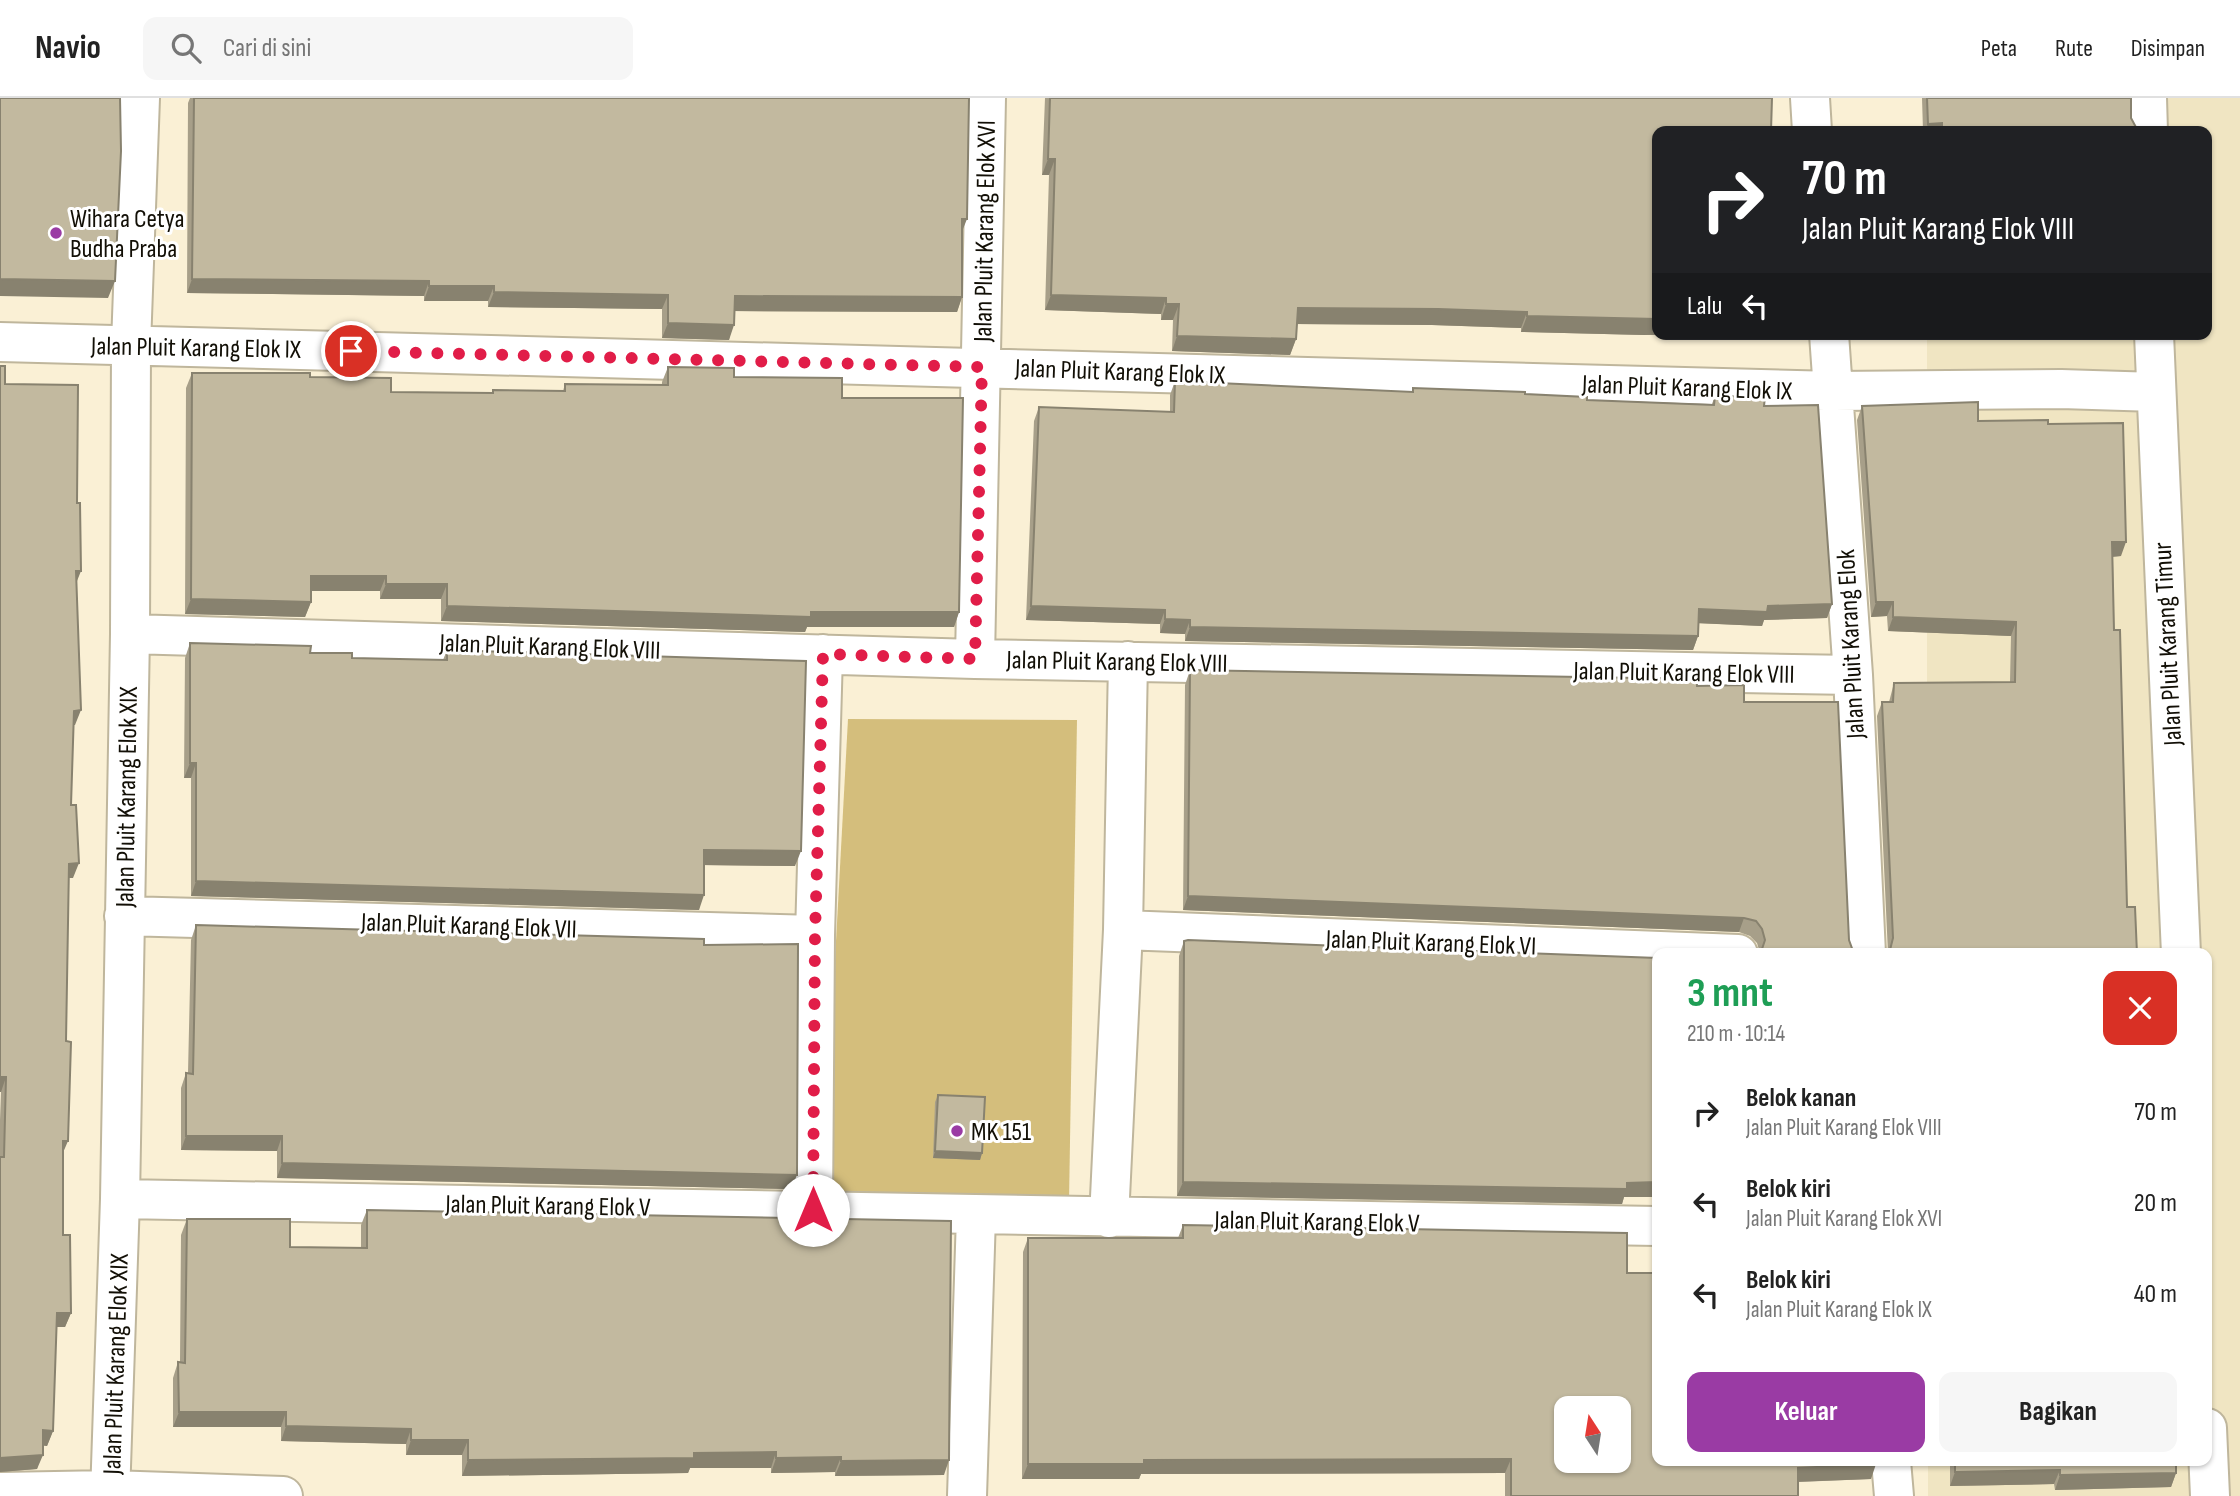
<!DOCTYPE html>
<html lang="id">
<meta charset="utf-8">
<style>
:root{--surface:#fff;--page:#f6f6f6;--text:#222;--muted:#767676;--line:#e0e0e0;--accent:#9a3ba4}
body{margin:0;font-family:"Sofia Sans Condensed",sans-serif;background:var(--page);color:var(--text);height:100vh;display:flex;flex-direction:column;font-size:26px;white-space:nowrap}
*{box-sizing:border-box;margin:0}
p{font-size:23px;color:var(--muted)}
.icon{flex:none;width:38px;height:38px;fill:none;stroke:currentColor;stroke-width:2;stroke-linecap:round;stroke-linejoin:round}
.map{position:relative;flex:1;overflow:hidden}
.side{position:absolute;left:1652px;top:850px;width:560px;height:518px;display:flex;flex-direction:column;background:var(--surface);border-radius:14px;box-shadow:0 2px 5px #0004}
.side>*{flex:none}
.hud{position:absolute;left:1652px;top:28px;width:560px;height:214px;border-radius:14px;box-shadow:0 2px 5px #0004;background:#202124;color:#fff;overflow:hidden}
.needle{width:46px;rotate:348deg}
.tools{position:absolute;left:1554px;top:1298px;display:grid;gap:14px}
.tools a{display:grid;place-items:center;width:77px;height:77px;border-radius:14px;background:var(--surface);box-shadow:0 2px 5px #0004;font-size:35px}
.pin{position:absolute;display:grid;place-items:center;width:60px;height:60px;color:#fff;margin:-30px;border:4px solid #fff;border-radius:50%;box-shadow:0 2px 7px #0007}
.me{position:absolute;width:77px;margin:-38px;rotate:0deg;stroke-linejoin:round;filter:drop-shadow(0 0 5px #0008)}
.turn{display:flex;align-items:center;gap:24px;height:147px;padding:0 35px;font-size:32px}
.turn .icon{width:91px;height:91px;stroke-width:2.5}
.turn b{display:block;font-size:49px;line-height:60px}
.then{display:flex;align-items:center;height:66px;padding:0 35px;background:#0003;gap:14px;font-size:26px}
.round{display:grid;place-items:center;flex:none;width:74px;height:74px;border-radius:14px;background:var(--page)}
.head{display:flex;align-items:center;justify-content:space-between;height:119px;padding:0 35px}
h1{font-size:42px;font-weight:700;line-height:52px;color:#1e9e55}
.cta{display:flex;gap:14px;margin-top:auto;padding:14px 35px}
.cta a{flex:1;height:80px;border-radius:14px;background:var(--accent);color:#fff;font-size:28px;font-weight:700;line-height:80px;text-align:center}
.cta a+a{background:var(--page);color:var(--text)}
ul{padding:0;list-style:none}
li{display:flex;align-items:center;gap:21px;height:91px;padding:0 35px}
li div{flex:1}
li b{display:block;font-size:26px}
li em{font-style:normal}
header{display:flex;align-items:center;gap:42px;box-sizing:border-box;height:98px;padding:0 35px;background:var(--surface);border-bottom:2px solid var(--line)}
header strong{font-size:33px}
nav{display:flex;gap:38px;margin-inline-start:auto;font-size:24px}
.search{width:490px;height:63px;background:var(--page);display:flex;align-items:center;gap:18px;box-sizing:border-box;padding:0 24px;border-radius:14px;color:var(--muted);font-size:26px}
.map>svg:first-child{display:block}
.built{fill:#f0e5c2}
.green{fill:#d4be7c}
.lines{fill:none;stroke-linecap:round;stroke-linejoin:round}
.minor-casing{stroke:#bfb69c;stroke-width:42}
.minor{stroke:#fff;stroke-width:38}
.wall{fill:#a79f89}
.shaded-wall{fill:#88826f}
.building{fill:#c2b99f;stroke:#88826f;stroke-width:2;fill-rule:evenodd}
.route{stroke:#e11d48;stroke-width:12;stroke-dasharray:0 21.6}
.poi-dot{fill:#9a3ba4;stroke:#fff;stroke-width:2.5}
.labels{text-anchor:middle;stroke-width:6;stroke-linejoin:round;paint-order:stroke}
.poi-label{font-size:26px;fill:#120f06;stroke:#fff;text-anchor:start}
.street-label{font-size:26px;fill:#120f06;stroke:#fff}
</style>
<header>
<strong>Navio</strong>
<div class="search"><svg class="icon" aria-label="search" viewBox="0 0 24 24"><circle cx="10" cy="10" r="6"/><path d="M15 15l6 6"/></svg>Cari di sini</div>
<nav><a>Peta</a><a>Rute</a><a>Disimpan</a></nav>
</header>
<div class="map">
<svg width="2240" height="1398" viewBox="0 0 2240 1398">
<rect width="100%" height="100%" fill="#faf0d5"/>
<path class="built" d="M1926,0H2240V1398H1928V1363H2207V856H1927V236H2207V33H1926Z"/>
<path class="green" d="M848,621L1077,622L1069,1104L822,1103Z"/>
<g class="lines">
<g class="minor-casing">
<path id="minor" d="M1810,0L1812,33
M2147,0L2148,33
M1829,236L1853,577L1866,856
M2154,236L2181,856
M0,244L1834,293L2061,291L2156,294
M130,536L975,561L1853,577
M975,561L986,0
M124,818L815,837
M1123,832L1738,856
M120,1101C633,1109 1145,1121 1657,1128
M813,1112L815,837L823,556
M1109,1120L1123,832L1128,563
M2207,1330L2210,1398
M1891,1363L1894,1398
M0,1394L110,1392L283,1398
M110,1398L120,1101L130,536L131,247L140,0
M967,1398L976,1118"/>
</g>
<use href="#minor" class="minor"/>
</g>
<path class="wall" d="M190,0H969L962,134V199L957,214L734,213L729,242L662,240V211L488,209V203H424V198L187,195L188,5Z
M1045,0H1772L1657,236H1696L1644,237L1521,234V230L1432,227L1297,226L1296,241L1290,257L1172,253L1173,222H1161V216L1045,212L1049,77H1042Z
M1922,0H2131V20L2138,33H1923Z
M0,268L5,286L77,405V484L75,627H73L71,707L73,780H68L63,1057V1137L71,1215L65,1229H56L53,1333L47,1348L43,1347L37,1371L0,1374V1022L1,994H0Z
M668,269L734,279L842,300L959,514L954,529H807L805,534L441,523V501H380V493H311V504L305,519L185,516L186,290L192,275L310,279L391,294L492,295L493,292L563,293L565,286L662,287V284Z
M1175,283L1412,294L1413,290L1525,296L1587,302L1712,306L1715,298L1764,308L1832,506L1827,520L1764,522L1762,528L1698,525V538L1693,552L1185,543V536L1160,535V526L1026,522L1034,323L1039,309L1170,314V297Z
M1862,308L1978,323L2048,326L2121,458L2113,459L2114,532L2127,809L1888,855L1877,618L1882,604H1889L1894,585L2010,584L2011,538L1888,533L1887,518L1871,519L1857,322Z
M190,545L310,555L352,560L443,562L447,552L795,768L704,767L699,812L191,798V680H184L185,560Z
M1190,572L1697,588L1744,604L1849,842L1853,853L1760,855L1757,845L1750,838L1739,834L1183,812L1185,587Z
M196,827L704,847L791,1091L277,1080V1053L181,1052V990L186,975H188L191,842Z
M1184,843L1624,1099L1622,1106L1177,1098L1179,858Z
M938,997L982,1055L980,1062L933,1060L935,1004Z
M367,1112L944,1377L835,1378V1374L771,1375V1370H690L688,1375L462,1378V1357H406V1346L281,1343V1329H173V1280L178,1264H180L181,1137L187,1121L290,1149L361,1150V1127Z
M1183,1127L1627,1175L1871,1381L1798,1384V1398H1505V1375L1141,1376L1139,1381H1022L1023,1154L1028,1140H1178Z
M1950,1363H2176V1375L2171,1389L2055,1392L2054,1386L1950,1388Z"/>
<path class="shaded-wall" d="M1942,25L1939,33H1925L1928,26Z
M1048,61H1055L1049,77H1042Z
M962,121H967L961,136Z
M0,181L115,183L108,200L0,198Z
M192,181L429,183L424,198L187,195Z
M429,188H494L488,203H424Z
M494,194L668,197L662,211L488,209Z
M1051,197L1166,200L1161,216L1045,212Z
M735,198L962,199L957,214L729,213Z
M1166,206H1179L1173,222H1161Z
M1298,210L1438,211L1527,214L1521,230L1432,227L1292,226Z
M1527,218L1657,221V236H1696L1644,237L1521,234Z
M668,225L734,227L729,242L662,240Z
M1177,238L1296,241L1290,257L1172,253Z
M2112,444H2126L2121,458L2107,459Z
M76,473H81L75,488Z
M311,478H386L380,493H306Z
M386,486H447L441,501H380Z
M191,501L311,504L305,519L185,516Z
M1876,504H1893L1887,518L1871,519Z
M1832,506L1827,520L1764,522L1762,528L1694,525L1699,511Z
M447,508L959,514L954,529H807L805,534L441,523Z
M1031,508L1165,512L1160,526L1026,522Z
M1893,519L2016,524L2011,538L1888,533Z
M1165,521L1190,522L1185,536L1160,535Z
M1190,529L1698,538L1693,552L1185,543Z
M81,612L75,627H68L74,613Z
M190,665H196L191,680H184Z
M704,752L801,753L795,768L699,767Z
M79,765L73,780H63L69,766Z
M196,783L704,797L699,812L191,798Z
M1188,798L1744,820L1739,834L1183,812Z
M0,979H6L1,994H0Z
M186,1038H282L277,1053L181,1052Z
M63,1043H68L62,1057Z
M935,1053L982,1055L980,1062L933,1060Z
M282,1065L797,1077L791,1091L277,1080Z
M1183,1084H1657V1099H1624L1622,1106L1177,1098Z
M57,1215H71L65,1229H52Z
M179,1314H286L281,1329H173Z
M286,1328L411,1331L406,1346L281,1343Z
M43,1332L53,1333L47,1348L37,1347Z
M411,1342H468L462,1357H406Z
M776,1354L771,1370H690L688,1375L462,1378L468,1362L694,1355Z
M43,1357L37,1371L0,1374V1360Z
M841,1359L835,1374L771,1375L776,1360Z
M1511,1361L1505,1375L1141,1376L1139,1381H1022L1028,1366L1144,1362Z
M949,1362L944,1377L835,1378L841,1363Z
M1876,1366L1871,1381L1792,1384L1798,1370Z
M2060,1372L2054,1386L1950,1388L1955,1374Z
M2176,1375L2171,1389L2055,1392L2060,1377Z"/>
<path class="building" d="M0,0H120L121,53L115,183L0,181Z
M194,0H969L967,121H962V199L735,198L734,227L668,225V197L494,194V188H429V183L192,181Z
M1050,0H1772L1771,33H1657V221L1527,218V214L1438,211L1298,210L1296,241L1177,238L1179,206H1166V200L1051,197L1055,61H1048Z
M1927,0H2131V20L2138,33H1942V25L1928,26Z
M0,268H5V286L78,287L77,405H80L81,473H76L81,612L74,613L71,707H76L79,765L69,766L66,943L71,944L68,1043H63V1137H70L71,1215H57L53,1333L43,1332V1357L0,1360V1059H4L6,979H0Z
M668,269L734,270V279L842,280V300H963L959,514H811V519L447,508V486H386V478H311V504L191,501L192,275H310V279L391,280V294L493,295V292L565,293V286L668,287Z
M1175,283L1413,294V290L1525,294V296L1587,299V302L1714,307L1715,298L1765,299L1764,308L1818,307L1832,506L1768,508L1767,514L1699,511L1698,538L1190,529V522L1165,521V512L1031,508L1039,309L1174,314Z
M1978,304V323L2048,322V326L2123,325L2126,444H2112L2114,532H2120L2127,809H2135L2137,856H1887L1890,852L1893,840L1882,604H1893L1894,585L2015,584L2016,524L1893,519V504H1876L1862,308Z
M190,545L311,548L310,555H352V560L447,562V552L806,563L801,753L704,752V797L196,783V665H190Z
M1190,572L1697,581V588L1744,587V604H1838L1849,842L1853,853L1856,856H1759L1761,854L1765,842L1762,831L1756,823L1744,820L1188,798Z
M196,827L704,841V847L798,846L797,1077L282,1065V1038H186V975L193,976Z
M1188,842L1657,860V1084L1627,1085V1091L1183,1084L1184,843Z
M938,997L985,999L982,1055L935,1053Z
M367,1112L951,1123L949,1362L841,1363V1359L776,1360V1354L694,1355V1360L468,1362V1342H411V1331L286,1328V1314H179L178,1264L185,1265L187,1121H290V1149L367,1150Z
M1183,1127L1627,1135V1175H1657V1363H1876V1366L1798,1370V1398H1511V1361L1144,1362V1366H1028V1140H1183ZM1566,1311H1619V1363H1566Z
M1955,1363H2176V1375L2060,1377V1372L1955,1374Z"/>
<g class="lines">
<path class="route" d="M351,253L982,269L975,561L823,556L815,837L813,1112"/>
</g>
<g class="poi-dot">
<circle cx="56" cy="135" r="7"/>
<circle cx="957" cy="1033" r="7"/>
</g>
<g class="labels">
<g class="poi-label">
<text x="70" y="129">Wihara Cetya<tspan x="70" dy="30">Budha Praba</tspan></text>
<text x="971" y="1042">MK 151</text>
</g>
<g class="street-label">
<text transform="translate(984 133) rotate(-89)" y="9">Jalan Pluit Karang Elok XVI</text>
<text transform="translate(196 249) rotate(1)" y="9">Jalan Pluit Karang Elok IX</text>
<text transform="translate(1120 273) rotate(2)" y="9">Jalan Pluit Karang Elok IX</text>
<text transform="translate(1687 289) rotate(2)" y="9">Jalan Pluit Karang Elok IX</text>
<text transform="translate(1850 546) rotate(-93)" y="9">Jalan Pluit Karang Elok</text>
<text transform="translate(2167 546) rotate(-93)" y="9">Jalan Pluit Karang Timur</text>
<text transform="translate(550 548) rotate(2)" y="9">Jalan Pluit Karang Elok VIII</text>
<text transform="translate(1117 563) rotate(1)" y="9">Jalan Pluit Karang Elok VIII</text>
<text transform="translate(1684 574) rotate(1)" y="9">Jalan Pluit Karang Elok VIII</text>
<text transform="translate(126 699) rotate(-89)" y="9">Jalan Pluit Karang Elok XIX</text>
<text transform="translate(469 827) rotate(2)" y="9">Jalan Pluit Karang Elok VII</text>
<text transform="translate(1431 844) rotate(2)" y="9">Jalan Pluit Karang Elok VI</text>
<text transform="translate(548 1107) rotate(1)" y="9">Jalan Pluit Karang Elok V</text>
<text transform="translate(1317 1123) rotate(1)" y="9">Jalan Pluit Karang Elok V</text>
<text transform="translate(115 1266) rotate(-88)" y="9">Jalan Pluit Karang Elok XIX</text>
</g>
</g>
</svg>
<div class="tools">
<a><svg class="needle" viewBox="-14 -14 28 28"><path d="M0-13l5 13h-10z" fill="#e53935"/><path d="M0 13l5-13h-10z" fill="#767676"/></svg></a>
</div>
<div class="pin" style="left:351px;top:253px;background:#d93025"><svg class="icon" aria-label="arrive" viewBox="0 0 24 24"><path d="M6 21V4h12l-3 4 3 4H6"/></svg></div>
<svg class="me" style="left:813px;top:1112px" viewBox="-20 -20 40 40"><circle r="19" fill="#fff"/><path d="M0-13L10 11 0 6-10 11z" fill="#e11d48"/></svg>
<div class="hud">
<div class="turn"><svg class="icon" aria-label="right" viewBox="0 0 24 24"><path d="M7 20v-9h11M14 6l5 5-5 5"/></svg><div><b>70 m</b>Jalan Pluit Karang Elok VIII</div></div>
<div class="then">Lalu<svg class="icon" aria-label="left" viewBox="0 0 24 24"><path d="M17 20v-9H6M10 6l-5 5 5 5"/></svg></div>
</div>
<section class="side">
<div class="head"><div><h1>3 mnt</h1><p>210 m · 10:14</p></div><a class="round" style="background:#d93025;color:#fff"><svg class="icon" aria-label="close" viewBox="0 0 24 24"><path d="M6 6l12 12M18 6L6 18"/></svg></a></div>
<ul>
<li><svg class="icon" aria-label="right" viewBox="0 0 24 24"><path d="M7 20v-9h11M14 6l5 5-5 5"/></svg><div><b>Belok kanan</b><p>Jalan Pluit Karang Elok VIII</p></div><em>70 m</em></li>
<li><svg class="icon" aria-label="left" viewBox="0 0 24 24"><path d="M17 20v-9H6M10 6l-5 5 5 5"/></svg><div><b>Belok kiri</b><p>Jalan Pluit Karang Elok XVI</p></div><em>20 m</em></li>
<li><svg class="icon" aria-label="left" viewBox="0 0 24 24"><path d="M17 20v-9H6M10 6l-5 5 5 5"/></svg><div><b>Belok kiri</b><p>Jalan Pluit Karang Elok IX</p></div><em>40 m</em></li>
</ul>
<div class="cta"><a>Keluar</a><a>Bagikan</a></div>
</section>
</div>
